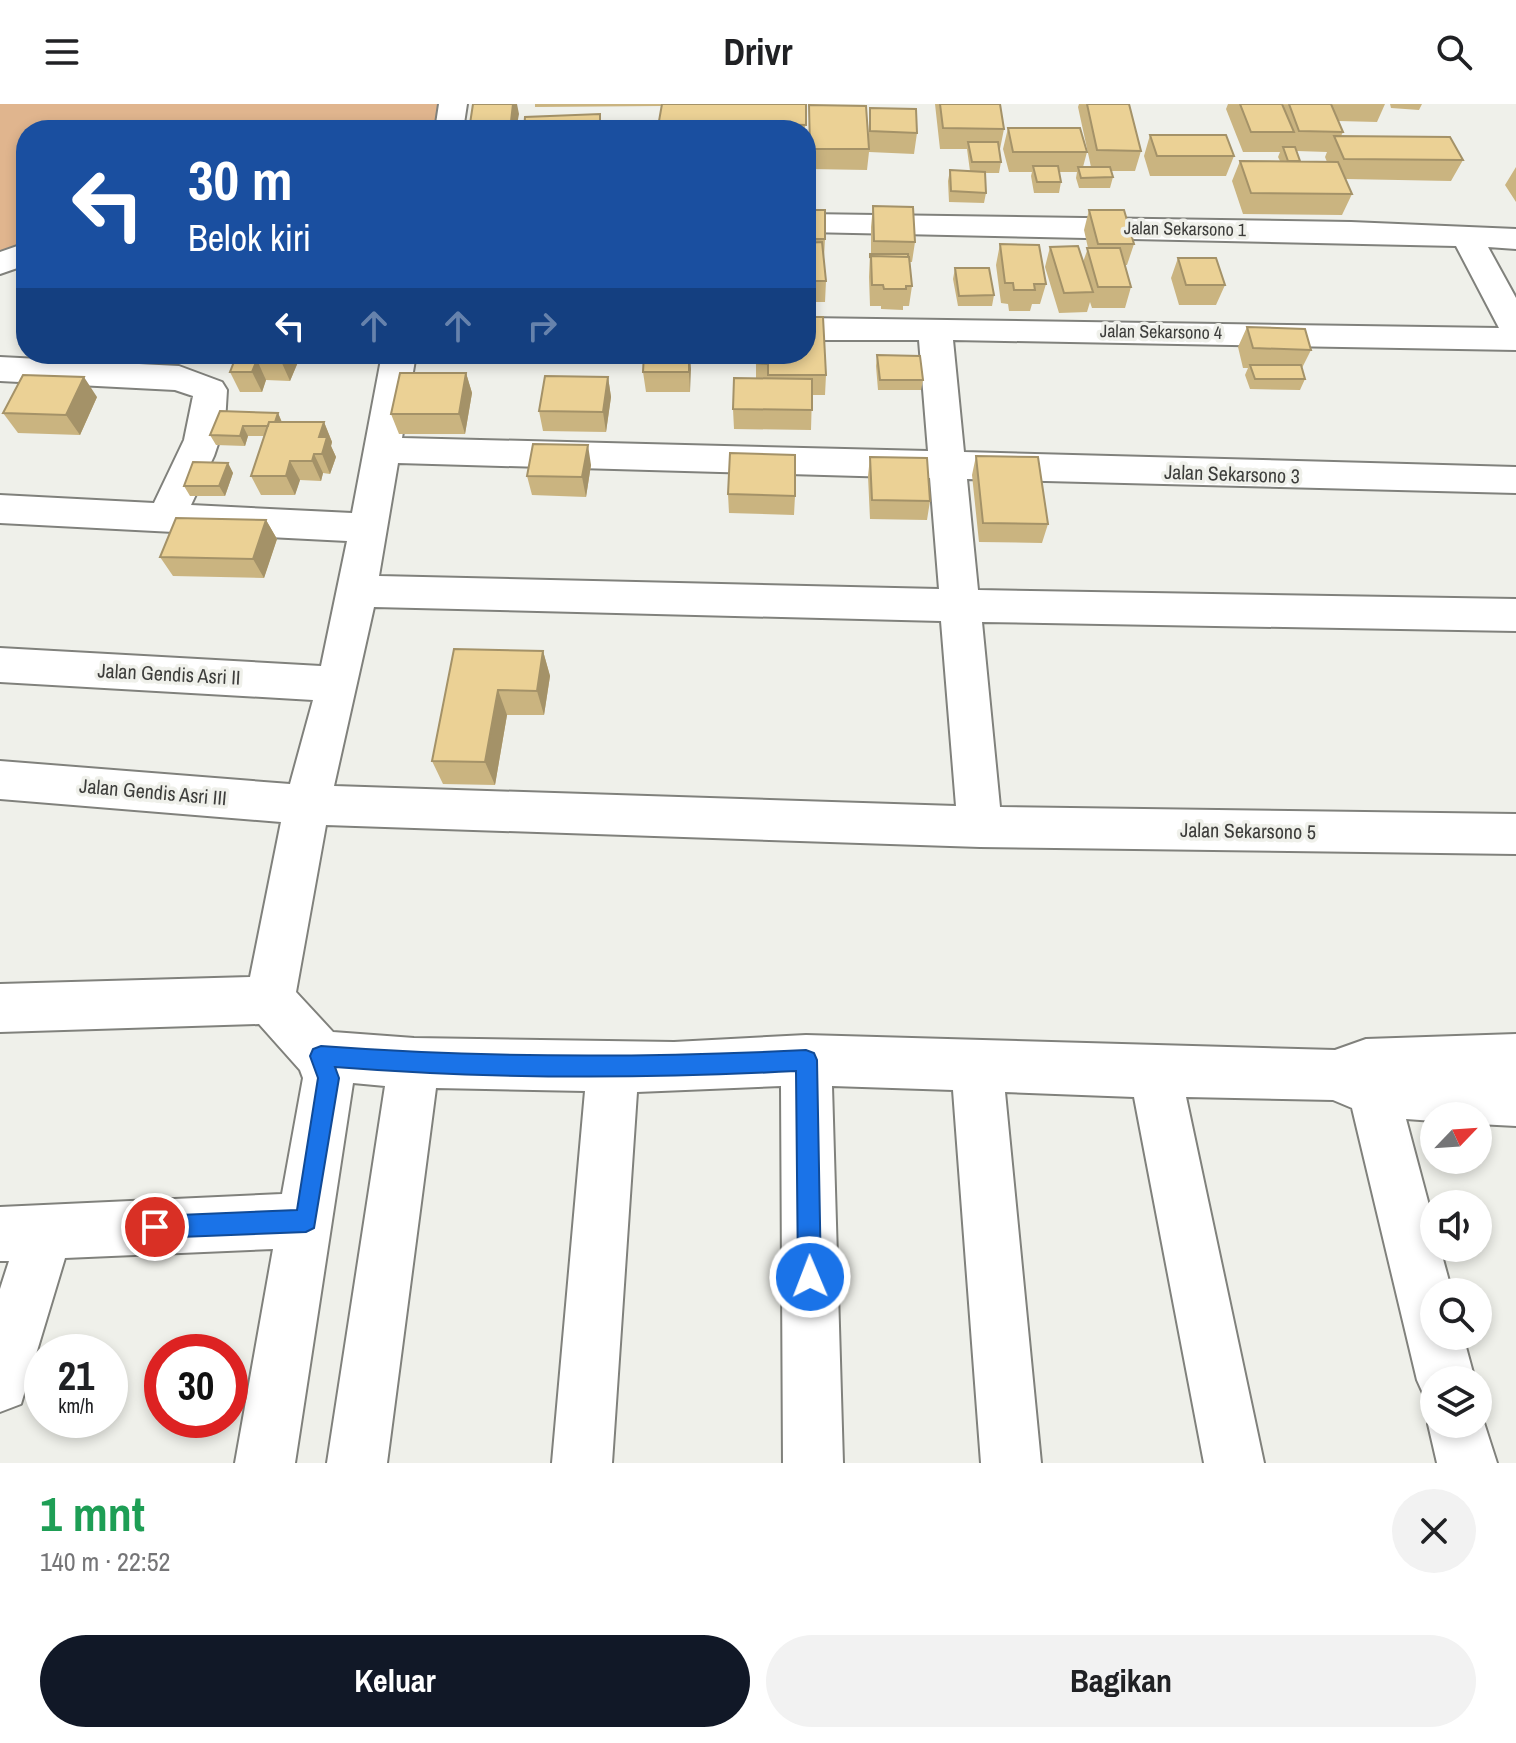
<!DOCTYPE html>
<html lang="id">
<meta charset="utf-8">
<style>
:root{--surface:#fff;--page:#f2f2f2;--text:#202124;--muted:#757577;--accent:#111827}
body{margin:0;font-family:"Archivo Narrow",sans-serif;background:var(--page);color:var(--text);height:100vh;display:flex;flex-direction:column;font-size:30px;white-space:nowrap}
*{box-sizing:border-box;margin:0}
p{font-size:26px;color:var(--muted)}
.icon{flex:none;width:44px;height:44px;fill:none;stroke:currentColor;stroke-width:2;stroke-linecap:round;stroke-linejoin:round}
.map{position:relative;height:1359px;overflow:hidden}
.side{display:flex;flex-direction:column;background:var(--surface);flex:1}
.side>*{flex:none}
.guide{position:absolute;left:16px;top:16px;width:800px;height:244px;border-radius:32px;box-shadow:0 4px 12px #0003;background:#1a4fa0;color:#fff;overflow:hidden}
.needle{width:52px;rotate:65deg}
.tools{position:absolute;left:1420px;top:998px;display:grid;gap:16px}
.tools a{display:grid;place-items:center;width:72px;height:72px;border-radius:50%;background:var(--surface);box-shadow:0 4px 12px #0003;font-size:40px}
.speed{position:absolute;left:24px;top:1230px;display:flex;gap:16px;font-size:40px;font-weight:700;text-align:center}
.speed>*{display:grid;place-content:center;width:104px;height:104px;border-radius:50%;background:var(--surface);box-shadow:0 4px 12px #0003;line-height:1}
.speed small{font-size:20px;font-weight:400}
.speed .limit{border:12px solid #d22;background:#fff;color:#111}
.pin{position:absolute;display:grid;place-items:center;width:68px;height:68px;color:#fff;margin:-34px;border:4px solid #fff;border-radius:50%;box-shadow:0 2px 8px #0007}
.me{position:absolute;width:88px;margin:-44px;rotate:359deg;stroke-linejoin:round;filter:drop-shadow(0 0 6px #0008)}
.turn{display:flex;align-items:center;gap:28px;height:168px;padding:0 40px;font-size:36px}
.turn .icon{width:104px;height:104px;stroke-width:2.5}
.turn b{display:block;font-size:56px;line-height:68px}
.lanes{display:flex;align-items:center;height:76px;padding:0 40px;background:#0003;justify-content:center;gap:40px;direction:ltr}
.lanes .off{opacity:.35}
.round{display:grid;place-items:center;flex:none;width:84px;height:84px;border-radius:42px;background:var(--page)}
.overview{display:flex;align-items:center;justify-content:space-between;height:136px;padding:0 40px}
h1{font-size:48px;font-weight:700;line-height:60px;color:#1e9e55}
.button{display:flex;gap:16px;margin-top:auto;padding:16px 40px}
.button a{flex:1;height:92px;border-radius:48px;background:var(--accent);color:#fff;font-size:32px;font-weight:700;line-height:92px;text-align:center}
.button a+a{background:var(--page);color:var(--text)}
header{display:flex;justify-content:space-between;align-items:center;height:104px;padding:0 40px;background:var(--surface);font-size:36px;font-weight:700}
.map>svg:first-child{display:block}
.green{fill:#e0b58e}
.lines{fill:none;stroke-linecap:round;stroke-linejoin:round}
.minor-casing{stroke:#80817c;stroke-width:4}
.minor{fill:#fff;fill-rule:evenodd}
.wall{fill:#cab480;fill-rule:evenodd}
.shaded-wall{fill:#a49268}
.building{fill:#ebd195;stroke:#a49268;stroke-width:2}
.route{fill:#1a73e8;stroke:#114b97;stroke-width:2}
.labels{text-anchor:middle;stroke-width:7;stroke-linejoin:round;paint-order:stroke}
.far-street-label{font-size:18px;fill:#3d3d3b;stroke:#eff0ea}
.street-label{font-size:20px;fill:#3d3d3b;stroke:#eff0ea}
</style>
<header><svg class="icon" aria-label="menu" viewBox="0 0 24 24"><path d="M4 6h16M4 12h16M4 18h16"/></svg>Drivr<svg class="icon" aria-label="search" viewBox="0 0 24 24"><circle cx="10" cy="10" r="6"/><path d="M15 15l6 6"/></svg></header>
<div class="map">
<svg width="1516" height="1359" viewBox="0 0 1516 1359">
<rect width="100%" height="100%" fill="#eff0ea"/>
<path class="green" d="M0,0H447L443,26H26V148L0,156Z"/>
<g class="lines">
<g class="minor-casing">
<path id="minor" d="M439,0H467L463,26H435Z
M806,110L1351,118L1516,125V145L1488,143L1516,194V246L953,236L964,348L1516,363V389L967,375L978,486L1516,495V527L982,518L1000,703L1516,710V750L980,743L326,721L296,888L333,928L414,934L674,938L806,931L1335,946L1366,935L1516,930V1022L1478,1020V1012H1434V1017L1406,1015L1434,1120V1144H1440L1452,1188H1434V1232H1463L1475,1276H1434V1300L1426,1296L1417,1276L1352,1004L1333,996L1186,993L1264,1359H1204L1134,993L1005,988L1041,1359H981L953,986L832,982L843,1359H783L781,982L637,988L612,1359H552L585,987L436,984L387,1359H327L385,982L353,979L295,1359H235L273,1145L65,1154L21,1300L0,1308V1185L9,1157H0V1103L282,1090L303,974L300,966L259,920L0,928V880L250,873L281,718L0,695V657L290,680L313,596L0,578V544L321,562L347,437L0,419V391L154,399L184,336L193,292L175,286L0,277V253L179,262L222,278L227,286L225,319L214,352L191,401L352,409L382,250H416L402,334L928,347L919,236H806V214L1499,224L1456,142L806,128ZM398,359L930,374L939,485L379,472ZM374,503L941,517L956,702L334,682Z
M26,139V161L0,170V148Z
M1478,1300L1497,1359H1437L1428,1320L1434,1304V1320H1478Z"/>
</g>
<use href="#minor" class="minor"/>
</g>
<path class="wall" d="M535,0H806L805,26H660L659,17L662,2L535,3Z
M935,0H1000L1004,25L1000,45H999L1001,58L999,69H985L986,89L984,99L949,98L948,77L950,66L970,67L967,45H940Z
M1079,0H1129L1141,47L1135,67H1111L1113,73L1110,84H1079L1076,74L1077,68H1059L1061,78L1059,89H1034L1031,72L1032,68H1009L1003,45L1008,24L1087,48L1083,63H1091L1078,3Z
M1228,0H1385L1377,18L1338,17L1343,28L1341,32L1463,56L1451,77L1346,75L1352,90L1342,111L1243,110L1232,77L1240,57H1280L1278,53L1280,48H1243L1226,5ZM1297,47L1327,48L1325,53L1327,58L1300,57Z
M1390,0H1422L1419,6L1391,4Z
M809,1L868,36L870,4L917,29L914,50L869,48L867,66L810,65L809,60L808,98H806V52H809Z
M1150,31L1234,52L1226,72H1150L1144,52Z
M1516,63V98L1505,81Z
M873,102L915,138L912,158H910L912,182L909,202H903V206L881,205V202H870L869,173L870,150H871V123Z
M806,106L825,135L824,154L826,177L825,198H813L812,208H806Z
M1089,106L1134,140L1127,161H1125L1131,183L1125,204H1092L1090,198L1087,208L1059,209L1045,163L1050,143L1083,158L1088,144L1084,126Z
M1000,140L1046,180L1040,200H1032L1030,207H1009L1008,200L1001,199L996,161Z
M1178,154L1225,181L1216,201H1179L1171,174Z
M955,164L994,191L992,202H958L953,175Z
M26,210V235L18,224Z
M1247,223L1311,246L1302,264L1305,275L1300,286L1250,285L1245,271L1248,264H1243L1238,243Z
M122,250H159L155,259L126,257Z
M237,250L298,258L290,277L266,276L262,288H240L230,268Z
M644,250H693L694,258H690V288H646L643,268Z
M756,250L826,271L825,291H812L811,326L734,325L733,305L756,274Z
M877,251L923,276L921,286H878L876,262Z
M466,269L472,289L465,330H399L391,310Z
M608,273L611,293L606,328L543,327L539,307Z
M97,293L80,331L18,329L3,309Z
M278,309L282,318H324L332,338L331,342L336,353L330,370L323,369L321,377L300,376L295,391H261L251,372L264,332H248L245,342L216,341L210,331Z
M976,352L1048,420L1042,439L979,438L972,371Z
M870,353L930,397L927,416L870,415L868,372Z
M228,359L233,369L225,392H190L184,382Z
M591,361L586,393L532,391L527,372Z
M728,390L795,392L794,411L729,409Z
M266,416L277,435L264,474L173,472L160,453Z
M454,545L543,547L550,572L544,611H507L495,681L443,680L432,657Z"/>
<path class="shaded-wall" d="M513,0H517L519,10L516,26H510Z
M150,250H159L155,259Z
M284,250H295L298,258L290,277L281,257Z
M690,250L691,265L690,288L689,268Z
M257,256L266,276L262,288L252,268Z
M466,269L472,289L465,330L459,310Z
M84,273L97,293L80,331L66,311Z
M608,273L611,293L606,328L603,308Z
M278,309L282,319L273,322Z
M324,318L332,338L331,342L336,353L330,370L322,350L319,333Z
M243,322L248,332L245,342L240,332Z
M588,341L591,361L586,393L582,373Z
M314,350L323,369L321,377L312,357Z
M290,357L300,376L295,391L286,372Z
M228,359L233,369L225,392L219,382Z
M266,416L277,435L264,474L253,455Z
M543,547L550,572L544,611L537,587Z
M498,586L507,611L495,681L485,658Z"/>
<path class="building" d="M473,0H513L510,26H469Z
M662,0H806V21L659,17Z
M940,0H1000L1004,25L943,24Z
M1087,0H1129L1141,47L1097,46Z
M1240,0H1282L1294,28H1251Z
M1289,0H1331L1343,28L1299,27Z
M809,1L866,2L869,45H810Z
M870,4L916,5L917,29L870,27Z
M600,10V26H524L525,13Z
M1008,24H1080L1087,48H1013Z
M1150,31H1226L1234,52H1157Z
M1334,32L1450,33L1463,56L1344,55Z
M968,38H998L1001,58H972Z
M1283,43H1295L1300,57H1288Z
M806,52H810L809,77H806Z
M1240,57L1338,58L1352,90L1251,89Z
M1033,62H1058L1061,78H1037Z
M1078,63H1110L1113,73L1081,74Z
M950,66L985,68L986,89L951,87Z
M873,102L913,103L915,138L874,137Z
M806,106H825V135H806Z
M1089,106H1124L1134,140H1098Z
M822,138L826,177H813L814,187L806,188V139Z
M1000,140L1039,141L1046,180H1034L1035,186H1014L1013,179H1005Z
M1078,142L1093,188L1064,189L1050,143Z
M1087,144H1120L1131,183H1098Z
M870,150H908V153L871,152L870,154Z
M871,152L909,153L912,182H906V185H884L883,181H872Z
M1178,154H1216L1225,181H1186Z
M955,164H989L994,191L959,192Z
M26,210V223L18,224Z
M806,213H823L826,271H768V260L756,259V250H806Z
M1247,223L1305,225L1311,246L1253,244Z
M237,250H284L281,257L257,256L252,268H230Z
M644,250H689V268H643Z
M877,251L920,252L923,276H880Z
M1250,261H1301L1305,275H1255Z
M400,269H466L459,310H391Z
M23,271L84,273L66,311L3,309Z
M545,272L608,273L603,308L539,307Z
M734,274L812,275V306L733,305Z
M220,307L278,309L275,318H269L268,322H243L240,332L210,331Z
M269,318H324L319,333H327L322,350H314L312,357H290L286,372H251Z
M533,340L588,341L582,373L527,372Z
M730,349L795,351V392L728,390Z
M976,352L1038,353L1048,420L983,419Z
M870,353L927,354L930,397L872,396Z
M193,358L228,359L219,382H184Z
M176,414L266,416L253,455L160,453Z
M454,545L543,547L537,587L498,586L485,658L432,657Z"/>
<path class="route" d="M321,942C482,954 645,954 806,946L814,949L817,956L821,1173L818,1181L810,1184L802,1181L798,1173L796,967C643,975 488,975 335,963L339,974L314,1124L306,1128L155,1134L147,1131L144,1123L147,1115L155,1112L297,1106L318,974L310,952L313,945Z"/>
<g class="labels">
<g class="far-street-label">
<text transform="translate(1185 125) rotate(1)" y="6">Jalan Sekarsono 1</text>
<text transform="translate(1161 228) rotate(1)" y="6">Jalan Sekarsono 4</text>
</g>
<g class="street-label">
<text transform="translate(1232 370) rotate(2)" y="7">Jalan Sekarsono 3</text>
<text transform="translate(169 570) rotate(3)" y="7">Jalan Gendis Asri II</text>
<text transform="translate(153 688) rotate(5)" y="7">Jalan Gendis Asri III</text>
<text transform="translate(1248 727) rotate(1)" y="7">Jalan Sekarsono 5</text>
</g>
</g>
</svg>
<div class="tools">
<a><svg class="needle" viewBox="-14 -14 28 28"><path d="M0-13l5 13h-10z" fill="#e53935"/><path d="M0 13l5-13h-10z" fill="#757577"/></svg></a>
<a><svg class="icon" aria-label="sound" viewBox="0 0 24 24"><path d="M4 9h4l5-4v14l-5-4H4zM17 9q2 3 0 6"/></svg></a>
<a><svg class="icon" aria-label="search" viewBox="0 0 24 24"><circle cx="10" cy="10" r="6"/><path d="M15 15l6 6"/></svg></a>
<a><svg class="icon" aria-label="layers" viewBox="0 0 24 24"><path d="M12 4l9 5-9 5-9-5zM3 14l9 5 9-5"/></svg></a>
</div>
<div class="speed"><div>21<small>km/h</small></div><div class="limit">30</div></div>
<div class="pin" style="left:155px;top:1123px;background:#d93025"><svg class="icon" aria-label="arrive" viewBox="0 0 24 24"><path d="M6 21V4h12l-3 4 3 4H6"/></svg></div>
<svg class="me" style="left:810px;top:1173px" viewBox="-20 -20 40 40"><circle r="17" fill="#1a73e8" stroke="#fff" stroke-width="3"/><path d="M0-11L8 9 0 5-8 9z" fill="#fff"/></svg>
<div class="guide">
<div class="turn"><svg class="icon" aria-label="left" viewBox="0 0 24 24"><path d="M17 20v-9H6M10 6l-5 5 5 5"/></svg><div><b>30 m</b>Belok kiri</div></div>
<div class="lanes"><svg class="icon" aria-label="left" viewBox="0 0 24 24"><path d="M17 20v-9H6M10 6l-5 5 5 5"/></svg><svg class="icon off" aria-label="ahead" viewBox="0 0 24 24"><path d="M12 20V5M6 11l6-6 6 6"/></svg><svg class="icon off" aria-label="ahead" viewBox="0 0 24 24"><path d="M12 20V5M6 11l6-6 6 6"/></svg><svg class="icon off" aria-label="right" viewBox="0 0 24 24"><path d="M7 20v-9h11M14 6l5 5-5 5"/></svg></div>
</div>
</div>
<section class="side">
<div class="overview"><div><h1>1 mnt</h1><p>140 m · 22:52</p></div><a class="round"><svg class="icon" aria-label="close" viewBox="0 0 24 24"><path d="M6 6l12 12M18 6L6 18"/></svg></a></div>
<div class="button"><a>Keluar</a><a>Bagikan</a></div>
</section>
